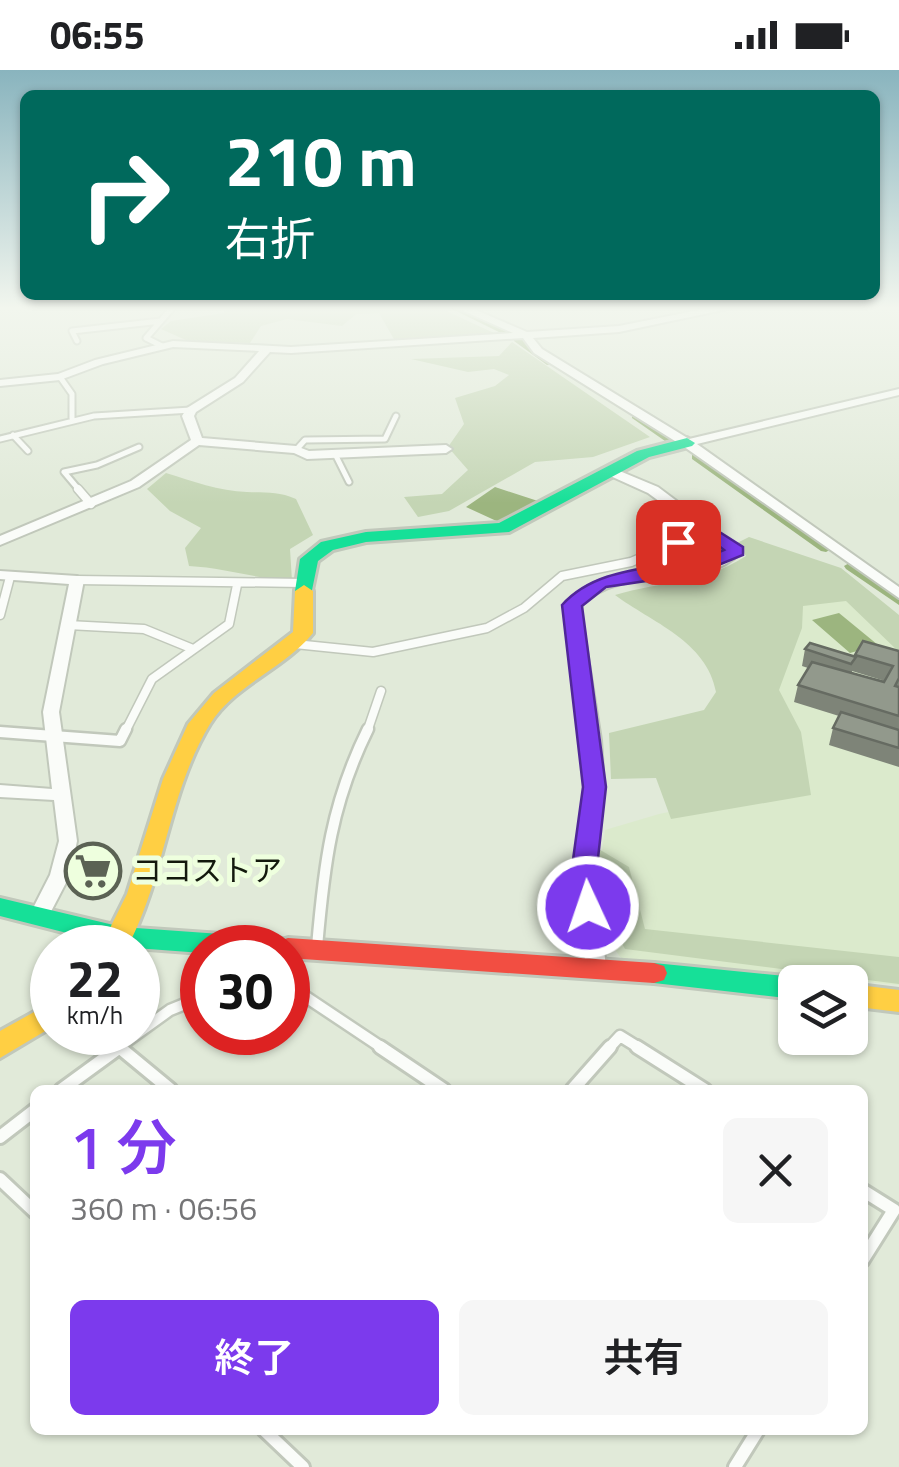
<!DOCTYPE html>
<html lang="ja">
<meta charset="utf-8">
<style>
:root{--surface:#fff;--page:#f6f6f6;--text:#202124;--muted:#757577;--accent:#7c3aed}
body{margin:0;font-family:"Titillium Web","Noto Sans JP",sans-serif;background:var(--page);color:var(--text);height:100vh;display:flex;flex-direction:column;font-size:38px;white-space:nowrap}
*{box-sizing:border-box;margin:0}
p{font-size:32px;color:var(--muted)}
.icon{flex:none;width:55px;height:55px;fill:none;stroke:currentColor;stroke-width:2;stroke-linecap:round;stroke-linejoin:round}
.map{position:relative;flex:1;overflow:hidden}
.panel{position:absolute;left:30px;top:1015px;width:838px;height:350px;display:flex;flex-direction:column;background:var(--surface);border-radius:15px;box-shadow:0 2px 8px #0004}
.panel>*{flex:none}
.banner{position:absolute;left:20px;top:20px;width:860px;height:210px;border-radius:15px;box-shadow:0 2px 8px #0004;background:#00695c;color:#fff;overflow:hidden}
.buttons{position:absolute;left:778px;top:895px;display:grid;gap:20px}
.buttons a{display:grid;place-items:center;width:90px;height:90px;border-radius:15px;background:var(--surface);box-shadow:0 2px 8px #0004;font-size:50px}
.speed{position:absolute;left:30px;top:855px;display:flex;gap:20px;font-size:50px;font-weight:700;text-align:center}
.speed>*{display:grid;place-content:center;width:130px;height:130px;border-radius:50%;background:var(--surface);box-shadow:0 2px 8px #0004;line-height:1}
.speed small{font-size:25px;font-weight:400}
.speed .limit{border:15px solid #d22;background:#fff;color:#111}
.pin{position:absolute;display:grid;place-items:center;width:85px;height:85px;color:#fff;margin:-42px;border-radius:20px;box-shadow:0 5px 15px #0006}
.me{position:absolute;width:110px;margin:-55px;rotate:357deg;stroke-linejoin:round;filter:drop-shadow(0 0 8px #0008)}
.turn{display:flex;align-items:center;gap:35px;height:210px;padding:0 40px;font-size:45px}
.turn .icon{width:130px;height:130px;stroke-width:2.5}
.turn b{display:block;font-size:70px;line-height:85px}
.round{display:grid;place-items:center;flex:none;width:105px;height:105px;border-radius:15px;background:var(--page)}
.summary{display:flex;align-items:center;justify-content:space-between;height:170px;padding:0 40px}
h1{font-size:60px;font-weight:600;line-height:75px;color:var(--accent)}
.cta{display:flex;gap:20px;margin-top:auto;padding:20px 40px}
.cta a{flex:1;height:115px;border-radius:15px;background:var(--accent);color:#fff;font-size:40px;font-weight:600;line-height:115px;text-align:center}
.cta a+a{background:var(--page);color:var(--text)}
.status{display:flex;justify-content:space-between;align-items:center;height:70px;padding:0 50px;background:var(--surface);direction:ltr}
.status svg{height:28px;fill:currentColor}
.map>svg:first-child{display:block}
.built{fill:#dbeacc}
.green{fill:#c4d5b4}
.water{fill:#9cb57f}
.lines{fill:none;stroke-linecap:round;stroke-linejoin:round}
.canal{fill:#9cb57f;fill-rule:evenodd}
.lane-far3-casing{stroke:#c1c8bb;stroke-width:9}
.lane-far2-casing{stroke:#c1c8bb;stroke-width:11}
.lane-far1-casing{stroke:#c1c8bb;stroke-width:15}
.lane-casing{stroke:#c1c8bb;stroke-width:18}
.street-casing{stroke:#c1c8bb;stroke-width:4}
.fast-casing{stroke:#c1c8bb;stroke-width:6}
.slow-casing{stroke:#c1c8bb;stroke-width:6}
.jam-casing{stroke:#c1c8bb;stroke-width:6}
.lane-far3{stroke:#fafcf9;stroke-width:5}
.lane-far2{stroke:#fafcf9;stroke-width:8}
.lane-far1{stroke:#fafcf9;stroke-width:10}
.lane{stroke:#fafcf9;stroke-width:12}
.street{fill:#fafcf9;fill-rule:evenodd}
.fast{fill:#16e098;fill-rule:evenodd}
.slow{fill:#ffcf43;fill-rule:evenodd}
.jam{fill:#f24e42;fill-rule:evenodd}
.wall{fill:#7e8478;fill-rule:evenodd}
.building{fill:#92998c;stroke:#666b62;stroke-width:2.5}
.route{fill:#7c3aed;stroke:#51269a;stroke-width:2.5}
.labels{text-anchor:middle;stroke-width:10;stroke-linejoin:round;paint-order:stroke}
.poi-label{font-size:30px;fill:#13190d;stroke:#eeffde;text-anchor:start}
</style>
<div class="status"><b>06:55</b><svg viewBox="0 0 49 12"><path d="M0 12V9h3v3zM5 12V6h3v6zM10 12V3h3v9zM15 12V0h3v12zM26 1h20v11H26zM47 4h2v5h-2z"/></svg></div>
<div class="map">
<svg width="899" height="1397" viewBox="0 0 899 1397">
<rect width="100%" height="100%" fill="#e1ead9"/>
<path class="built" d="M867,524L899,555V915L621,888L603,863L598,808L605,760L659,744L794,716L765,622L784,535Z"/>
<path class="green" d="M224,237H438L498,265L395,271L379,243L356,244L342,256L287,249L261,256L250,273L188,271L161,259L171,251L224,243Z
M512,272L650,367L593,387L535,392L449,441L418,447L404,427L442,424L468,400L448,377L464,354L455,328L495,316L509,305L494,299L468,302L411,289L499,286Z
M166,403C192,411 219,421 247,422C267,423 278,421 296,429L313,465L290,479L292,511C257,509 226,498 189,496L185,478L201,458L170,441L147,419Z
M749,467L841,498L899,545V582L846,531L803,536L802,558L779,620L801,662L811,725L671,749L656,708L611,709L609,663L704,640L716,622C707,571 651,552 615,525C665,510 698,516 746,486L737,473Z
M597,778L629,797L645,859L899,887V914L625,879L600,833Z"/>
<path class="water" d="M495,417L544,433L503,454L466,437Z
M839,543L878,575L850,583L812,550Z"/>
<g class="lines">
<path class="canal" d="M448,237H462L514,263L505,265Z
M514,267H522L556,293L547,295L514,271Z
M632,344H640L675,368L665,371L632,348Z
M692,383H700L833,478L826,482L821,481L692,389Z
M851,492L899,524V535L846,499L844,496Z"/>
<g class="lane-far3-casing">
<path id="lane-far3" d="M77,271L72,261L161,251
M162,276L146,268L173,237
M60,307L72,324V348
M13,365L28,381
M0,369L94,346L191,340
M296,380L305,370L385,369L396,346
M336,386L349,412
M80,421L64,402L97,395L139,377"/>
</g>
<g class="lane-far2-casing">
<path id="lane-far2" d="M78,419L91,434
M77,510L303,513
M0,545L10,507
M68,555L144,559L193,579
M295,574L373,582L487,558L524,538L562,506L631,492L678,472L717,466
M125,662L152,609L229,554L237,515
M367,662L381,621"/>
</g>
<g class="lane-far1-casing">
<path id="lane-far1" d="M0,662L120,671L126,659
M317,877C324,795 331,734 368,659
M288,915L384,979
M118,976L122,979
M116,979L170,940L202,927
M608,979L620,966L641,979"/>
</g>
<g class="lane-casing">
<path id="lane" d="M119,977L171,1020
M380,977L444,1020
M637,977L705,1020
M61,1020L120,977
M572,1020L610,977
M0,1067L35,1040
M0,1109L35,1142
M862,1120L894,1140L862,1191
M264,1360L303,1397
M735,1397L758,1360"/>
</g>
<g class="street-casing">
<path id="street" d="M455,237H469L527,262L619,256L714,237H737L619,262L533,268L542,279L689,369L899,319V325L697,374L899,517V528L683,376L534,283L523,268L291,283L270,282L243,312L196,342L194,346L202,368L296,376L309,381L446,375L452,379L446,383L307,389L294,383L199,375L139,417L0,475V466L131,411L191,370L182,346L187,338L235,308L259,281L173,277L103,294L60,310L0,316V310L58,304L95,290L173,271L291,277L513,263Z
M610,397L658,417L743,481C696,527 627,490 580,536L601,670L604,717L594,797L606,897L603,903L596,905L589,903L586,897L574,797L586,717L583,670L565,535C611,482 676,518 727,481L648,423L606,404V398Z
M0,501L77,506L84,510L59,642L77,771L70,805L45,853H31L28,848L50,805L59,771L54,730L0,727V715L52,719L43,642L69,514L0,509Z"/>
</g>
<g class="fast-casing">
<path id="fast" d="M687,368L695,373L692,376L649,387L509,462L366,472L333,480L318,491L311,525H297L295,521L300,489L321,472L366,462L499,453L637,381Z
M0,828L122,857L279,868L288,871L292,878L288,885V878H202V883L122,877L0,846Z
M654,893L795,907L806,912H795V929L654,913L644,910L641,903L644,896Z"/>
</g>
<g class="slow-casing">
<path id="slow" d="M304,515L313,521V563C284,599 234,615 210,654C168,723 165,807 127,878H100L127,824L163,709L188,654L214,623L293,562L295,521Z
M850,914L899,920V942L850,936Z
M52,932V957L0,988V961Z"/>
</g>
<g class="jam-casing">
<path id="jam" d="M288,868L654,893L664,896L667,903L664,910L654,913L288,888V878H275L279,871Z"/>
</g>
<use href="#lane-far3" class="lane-far3"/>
<use href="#lane-far2" class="lane-far2"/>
<use href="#lane-far1" class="lane-far1"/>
<use href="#lane" class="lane"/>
<use href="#street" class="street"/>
<use href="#fast" class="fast"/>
<use href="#slow" class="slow"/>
<use href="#jam" class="jam"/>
</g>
<path class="wall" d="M805,579L855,586V585L899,581V697L829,675L833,658L839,646L794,632L798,615L808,598L802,596ZM852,601L885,611L852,603Z"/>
<path class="building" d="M863,571L899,581V608L895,616L899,617V646L798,615L812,592L884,612L893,596L855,585Z
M810,573L856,587L851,594L805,579Z
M841,642L899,660V678L833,658Z"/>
<linearGradient id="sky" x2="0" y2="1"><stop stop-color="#89b4be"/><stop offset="0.55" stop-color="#f2f6ee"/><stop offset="1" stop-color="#f2f6ee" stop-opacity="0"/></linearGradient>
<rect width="899" height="433" fill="url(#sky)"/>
<path class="route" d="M718,461L743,477V485L699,503L606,517L582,536L606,717L597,797L601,837L588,847L579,844L572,797L583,717L562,535C602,490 672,502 724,480L714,472L678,478L670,472Z"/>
<defs>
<g id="supermarket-ring" transform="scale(2.875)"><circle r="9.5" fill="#eeffde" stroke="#5b6254" stroke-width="1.5"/><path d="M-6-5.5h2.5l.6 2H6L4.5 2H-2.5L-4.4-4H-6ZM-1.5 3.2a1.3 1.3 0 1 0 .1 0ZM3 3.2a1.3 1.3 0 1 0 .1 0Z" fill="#5b6254"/></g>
</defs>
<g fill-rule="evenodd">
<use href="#supermarket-ring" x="93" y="801"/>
</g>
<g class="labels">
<g class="poi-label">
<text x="132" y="811">ココストア</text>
</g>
</g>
</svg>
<div class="buttons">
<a><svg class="icon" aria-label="layers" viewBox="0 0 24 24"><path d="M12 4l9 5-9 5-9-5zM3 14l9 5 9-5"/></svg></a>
</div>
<div class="speed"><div>22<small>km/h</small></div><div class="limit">30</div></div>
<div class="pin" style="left:678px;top:472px;background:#d93025"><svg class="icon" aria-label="arrive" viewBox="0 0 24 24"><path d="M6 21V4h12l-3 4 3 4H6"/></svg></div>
<svg class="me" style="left:588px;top:837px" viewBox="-20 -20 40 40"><circle r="17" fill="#7c3aed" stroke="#fff" stroke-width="3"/><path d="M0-11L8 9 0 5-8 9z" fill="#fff"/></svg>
<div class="banner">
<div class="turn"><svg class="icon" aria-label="right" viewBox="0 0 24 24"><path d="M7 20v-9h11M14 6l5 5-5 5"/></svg><div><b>210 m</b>右折</div></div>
</div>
<section class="panel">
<div class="summary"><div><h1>1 分</h1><p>360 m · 06:56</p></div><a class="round"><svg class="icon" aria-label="close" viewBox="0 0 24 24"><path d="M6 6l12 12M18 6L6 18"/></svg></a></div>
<div class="cta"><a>終了</a><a>共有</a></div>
</section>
</div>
